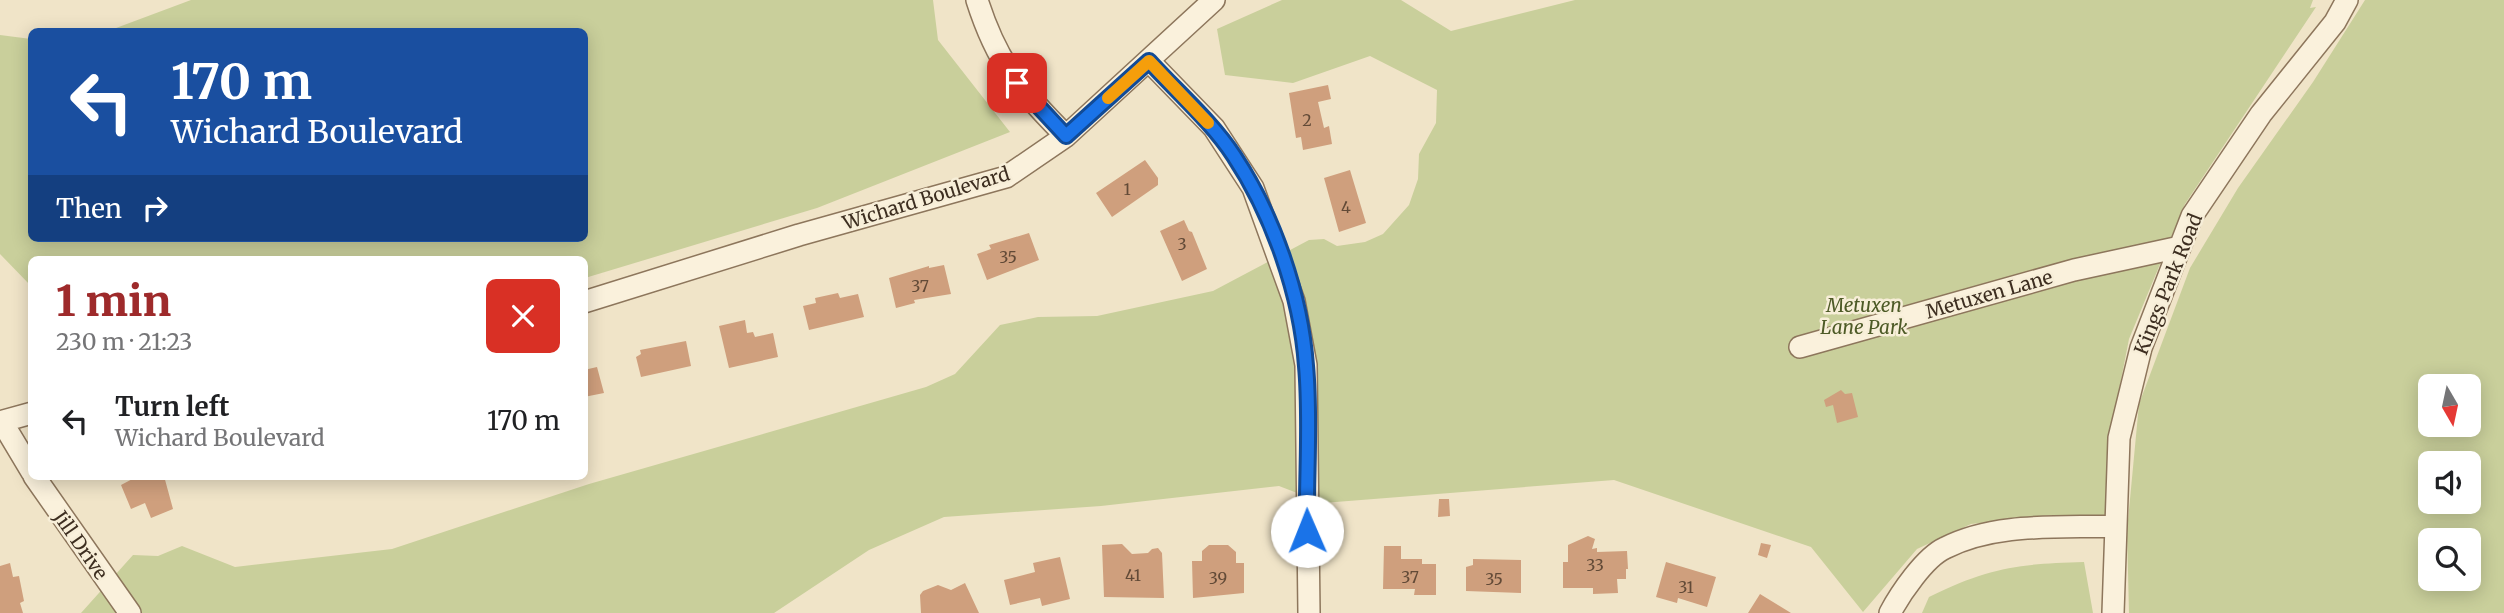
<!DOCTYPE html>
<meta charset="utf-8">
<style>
:root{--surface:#fff;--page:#f6f6f6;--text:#202124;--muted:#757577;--accent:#9e2a2b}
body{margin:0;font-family:Merriweather,serif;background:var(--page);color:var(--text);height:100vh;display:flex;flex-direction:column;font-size:26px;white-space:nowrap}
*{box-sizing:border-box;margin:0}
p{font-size:23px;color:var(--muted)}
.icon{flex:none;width:38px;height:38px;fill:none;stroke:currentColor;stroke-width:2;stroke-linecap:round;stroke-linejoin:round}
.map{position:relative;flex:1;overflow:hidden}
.panel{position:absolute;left:28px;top:256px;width:560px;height:224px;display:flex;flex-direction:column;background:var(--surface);border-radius:10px;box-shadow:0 4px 18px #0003}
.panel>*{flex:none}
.banner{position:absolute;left:28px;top:28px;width:560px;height:214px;border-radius:10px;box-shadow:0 4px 18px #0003;background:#1a4fa0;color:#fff;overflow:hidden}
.needle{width:46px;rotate:171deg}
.fabs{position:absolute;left:2418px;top:374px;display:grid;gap:14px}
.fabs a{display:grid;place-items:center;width:63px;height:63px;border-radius:10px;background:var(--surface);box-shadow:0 4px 18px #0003;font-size:35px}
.pin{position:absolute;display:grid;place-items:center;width:60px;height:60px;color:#fff;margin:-30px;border-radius:14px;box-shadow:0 4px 10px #0006}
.me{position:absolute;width:77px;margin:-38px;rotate:359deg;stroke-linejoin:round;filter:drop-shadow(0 0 5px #0008)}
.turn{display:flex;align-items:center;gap:24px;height:147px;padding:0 28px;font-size:32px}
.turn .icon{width:91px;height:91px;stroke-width:2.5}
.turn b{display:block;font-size:49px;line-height:60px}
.then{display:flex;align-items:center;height:66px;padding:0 28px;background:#0003;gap:14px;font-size:26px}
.round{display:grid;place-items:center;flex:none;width:74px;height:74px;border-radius:10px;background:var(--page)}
.headline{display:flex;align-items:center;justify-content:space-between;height:119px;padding:0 28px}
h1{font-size:42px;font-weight:800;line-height:52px;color:var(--accent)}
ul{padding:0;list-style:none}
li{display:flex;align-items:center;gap:21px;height:91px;padding:0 28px}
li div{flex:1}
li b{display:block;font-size:26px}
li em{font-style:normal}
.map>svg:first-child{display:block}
.green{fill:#c9cf9b;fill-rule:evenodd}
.building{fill:#cf9f7d}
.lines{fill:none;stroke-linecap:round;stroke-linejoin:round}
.minor-casing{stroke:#8d765c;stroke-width:24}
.minor{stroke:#faf1dc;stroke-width:21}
.route-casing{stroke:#114b97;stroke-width:18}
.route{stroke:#1a73e8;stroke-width:12}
.slow{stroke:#f59e0b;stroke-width:12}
.labels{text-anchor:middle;stroke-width:5;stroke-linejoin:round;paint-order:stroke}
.number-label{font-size:16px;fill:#624a37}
.street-label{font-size:19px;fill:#3d2e20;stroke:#f7eed8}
.park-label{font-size:19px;font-style:italic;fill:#4d5a26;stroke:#f7eed8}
</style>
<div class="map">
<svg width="2504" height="613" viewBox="0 0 2504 613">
<rect width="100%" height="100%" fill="#f0e4c8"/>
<path class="green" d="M191,0H933L938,40L1010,132L817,208L585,278L584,259H32L31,286L0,254V35L31,39L32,238H584V32L108,31Z
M1282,0H1401L1451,31L1575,0H2313L2310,8L2316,7L2185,204L2129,339L2112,426L2105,516L2051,515L1971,524L1917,549L1863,612L1811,547L1614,480L1323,503L1279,486L1101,506L944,517L869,550L774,613H81L133,555L158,556L182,546L235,567L392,549L589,484L926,387L955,374L1000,325L1038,317L1097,316L1213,291L1309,240L1324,239L1337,246L1365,242L1383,234L1409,205L1418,179L1419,154L1436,123L1437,90L1370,56L1293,83L1225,75L1217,29Z
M2365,0H2504V613H2129L2127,531L2139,404L2190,268L2238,188L2313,82ZM2431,387H2469V425H2431ZM2431,464H2469V502H2431ZM2431,541H2469V579H2431Z
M2084,562L2093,613H1922L1929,597C1990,567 2018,564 2084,562Z"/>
<path class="building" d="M1328,85L1331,99L1318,102L1324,128L1329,126L1332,144L1303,150L1301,137L1296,138L1289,93Z
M1145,160L1158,178V185L1112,217L1096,193Z
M1350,170L1366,223L1339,232L1324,178Z
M1184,220L1189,231L1192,232L1207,269L1182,281L1160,231Z
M1029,233L1039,260L987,280L977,254L991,249L989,245Z
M944,265L951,294L914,300L915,303L896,308L889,278L929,266V268Z
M838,293L840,298L858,294L864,317L809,330L803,306L816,303L815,298Z
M745,320L747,333L753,332L755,337L773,333L778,357L729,368L719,326Z
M686,341L691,366L641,377L636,357L641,354L640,350Z
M597,367L604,393L584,397V370Z
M1841,390L1845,394L1852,393L1858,417L1837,423L1833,405L1826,407L1824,400Z
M138,476H164L173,509L151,518L145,503L131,509L121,485Z
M1439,499H1449L1450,516L1438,517Z
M1588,536L1595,539L1592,549L1597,548V552L1627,551L1628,569H1626V579H1617L1618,593L1593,594V588H1563V562H1568V545Z
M1761,543L1771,545L1767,558L1758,555Z
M1122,544L1132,554L1148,553L1152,549L1158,548L1162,553L1164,598L1104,597L1102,545Z
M1209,545H1228L1236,552V563H1244V593L1193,598L1192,561H1202V551Z
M1384,546H1401V559H1422V564H1436V595H1414L1415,589H1383Z
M1060,557L1070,599L1042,606L1040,598L1010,605L1004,580L1035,572L1033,563Z
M1473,559L1521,560V593L1466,591V567L1473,565Z
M1666,562L1716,577L1707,607L1678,598L1677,603L1656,597Z
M10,563L13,577L19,576L24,601L20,603L23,613H0V566Z
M965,583L979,613H921L920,595L923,591L938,585L951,590Z
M1760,594L1791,613H1748Z"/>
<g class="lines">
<g class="minor-casing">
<path id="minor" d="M977,0C997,63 1020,90 1066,136
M1149,61L1214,128L1253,188L1294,301L1306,365L1309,613
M584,302L799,235L1006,177L1066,136L1214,0
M1800,347L2074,270L2180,247
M0,422L32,413
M2,422L32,472
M34,476L130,613
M1890,613C1900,594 1925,557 1945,548C1996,522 2059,528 2115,526
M2113,613L2119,438L2141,348L2192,216L2261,114L2335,22L2347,0"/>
</g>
<use href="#minor" class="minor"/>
</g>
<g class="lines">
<g class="route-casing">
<path id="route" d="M1017,83L1066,136L1149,61C1177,92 1211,121 1234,156C1273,215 1301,295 1306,366C1311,420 1306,476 1307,531"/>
</g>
<use href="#route" class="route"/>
<path class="slow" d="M1108,98L1149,61L1208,123"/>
</g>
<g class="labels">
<g class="number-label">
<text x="1307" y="126">2</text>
<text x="1127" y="195">1</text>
<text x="1346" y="213">4</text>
<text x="1182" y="250">3</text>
<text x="1008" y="263">35</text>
<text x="920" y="292">37</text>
<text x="1595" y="571">33</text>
<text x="1133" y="581">41</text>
<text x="1410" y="583">37</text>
<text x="1218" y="584">39</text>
<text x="1494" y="585">35</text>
<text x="1686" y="593">31</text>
</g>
<g class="street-label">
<text transform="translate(926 198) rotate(-17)" y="7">Wichard Boulevard</text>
<text transform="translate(2168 284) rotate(-68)" y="7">Kings Park Road</text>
<text transform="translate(1989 294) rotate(-16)" y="7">Metuxen Lane</text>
<text transform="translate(81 545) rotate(55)" y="7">Jill Drive</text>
</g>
<g class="park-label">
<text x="1864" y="312">Metuxen<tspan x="1864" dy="22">Lane Park</tspan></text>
</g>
</g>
</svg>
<div class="fabs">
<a><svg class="needle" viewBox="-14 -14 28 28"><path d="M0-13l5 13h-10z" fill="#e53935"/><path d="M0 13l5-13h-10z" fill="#757577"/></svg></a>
<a><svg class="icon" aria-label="sound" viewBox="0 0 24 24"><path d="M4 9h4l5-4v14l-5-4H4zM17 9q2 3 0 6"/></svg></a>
<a><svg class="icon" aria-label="search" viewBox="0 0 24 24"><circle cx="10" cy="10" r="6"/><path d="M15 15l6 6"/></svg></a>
</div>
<div class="pin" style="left:1017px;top:83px;background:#d93025"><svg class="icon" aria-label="arrive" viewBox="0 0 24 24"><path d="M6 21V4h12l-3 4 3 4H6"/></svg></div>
<svg class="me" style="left:1307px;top:531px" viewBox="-20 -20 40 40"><circle r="19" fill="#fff"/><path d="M0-13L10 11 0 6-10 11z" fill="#1a73e8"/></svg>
<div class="banner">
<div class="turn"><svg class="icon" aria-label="left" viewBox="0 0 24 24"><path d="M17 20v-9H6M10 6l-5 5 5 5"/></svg><div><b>170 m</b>Wichard Boulevard</div></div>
<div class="then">Then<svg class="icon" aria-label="right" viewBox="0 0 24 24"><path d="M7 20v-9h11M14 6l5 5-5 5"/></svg></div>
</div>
<section class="panel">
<div class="headline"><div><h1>1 min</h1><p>230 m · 21:23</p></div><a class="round" style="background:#d93025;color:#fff"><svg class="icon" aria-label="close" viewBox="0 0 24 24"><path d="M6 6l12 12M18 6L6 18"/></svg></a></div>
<ul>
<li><svg class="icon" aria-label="left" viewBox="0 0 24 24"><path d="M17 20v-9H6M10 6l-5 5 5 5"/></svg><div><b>Turn left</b><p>Wichard Boulevard</p></div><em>170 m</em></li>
</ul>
</section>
</div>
